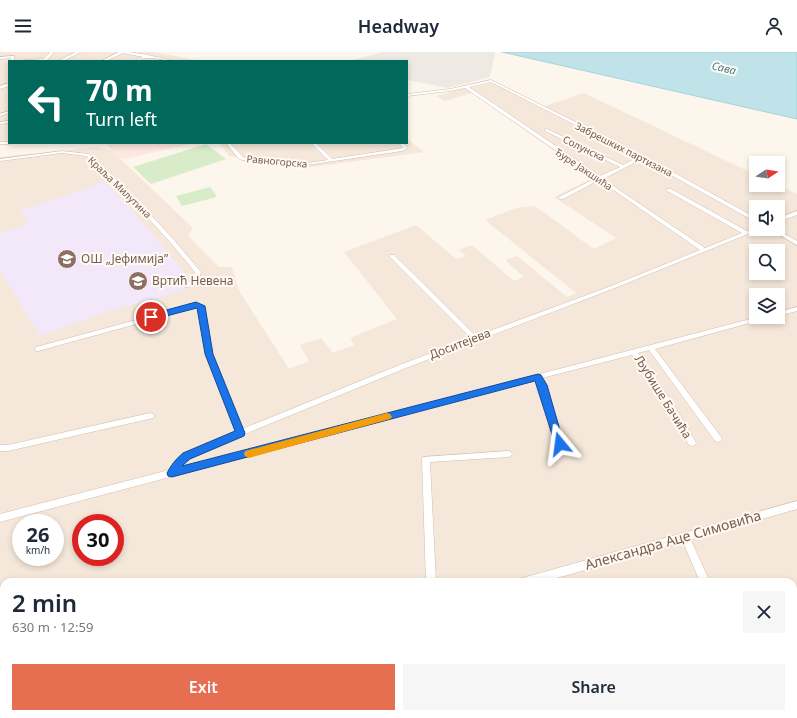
<!DOCTYPE html>
<meta charset="utf-8">
<style>
:root{--surface:#fff;--page:#f6f6f7;--text:#1f2937;--muted:#747a83;--accent:#e76f51}
body{margin:0;font-family:"Noto Sans",sans-serif;background:var(--page);color:var(--text);height:100vh;display:flex;flex-direction:column;font-size:15px;white-space:nowrap}
*{box-sizing:border-box;margin:0}
p{font-size:13px;color:var(--muted)}
.icon{flex:none;width:22px;height:22px;fill:none;stroke:currentColor;stroke-width:2;stroke-linecap:round;stroke-linejoin:round}
.map{position:relative;flex:1;overflow:hidden}
.drawer{position:absolute;left:0px;top:526px;width:797px;height:140px;display:flex;flex-direction:column;background:var(--surface);border-radius:12px 12px 0 0;box-shadow:0 2px 6px #0003}
.drawer>*{flex:none}
.top-card{position:absolute;left:8px;top:8px;width:400px;height:84px;border-radius:0px;box-shadow:0 2px 6px #0003;background:#00695c;color:#fff;overflow:hidden}
.needle{width:26px;rotate:78deg}
.fabs{position:absolute;left:749px;top:104px;display:grid;gap:8px}
.fabs a{display:grid;place-items:center;width:36px;height:36px;border-radius:0px;background:var(--surface);box-shadow:0 2px 6px #0003;font-size:20px}
.speed{position:absolute;left:12px;top:462px;display:flex;gap:8px;font-size:20px;font-weight:700;text-align:center}
.speed>*{display:grid;place-content:center;width:52px;height:52px;border-radius:50%;background:var(--surface);box-shadow:0 2px 6px #0003;line-height:1}
.speed small{font-size:10px;font-weight:400}
.speed .limit{border:6px solid #d22;background:#fff;color:#111}
.pin{position:absolute;display:grid;place-items:center;width:34px;height:34px;color:#fff;margin:-17px;border:2px solid #fff;border-radius:50%;box-shadow:0 1px 4px #0007}
.me{position:absolute;width:44px;margin:-22px;rotate:344deg;stroke-linejoin:round;filter:drop-shadow(0 0 3px #0008)}
.turn{display:flex;align-items:center;gap:14px;height:84px;padding:0 12px;font-size:18px}
.turn .icon{width:52px;height:52px;stroke-width:2.5}
.turn b{display:block;font-size:28px;line-height:34px}
.round{display:grid;place-items:center;flex:none;width:42px;height:42px;border-radius:0px;background:var(--page)}
.summary{display:flex;align-items:center;justify-content:space-between;height:68px;padding:0 12px}
h1{font-size:24px;font-weight:600;line-height:30px}
.cta{display:flex;gap:8px;margin-top:auto;padding:8px 12px}
.cta a{flex:1;height:46px;border-radius:0px;background:var(--accent);color:#fff;font-size:16px;font-weight:600;line-height:46px;text-align:center}
.cta a+a{background:var(--page);color:var(--text)}
header{display:flex;justify-content:space-between;align-items:center;height:52px;padding:0 12px;background:var(--surface);font-size:18px;font-weight:600}
.map>svg:first-child{display:block}
.residential{fill:#f5e8da;fill-rule:evenodd}
.commercial{fill:#fde8e0}
.industrial{fill:#efe9e4}
.education{fill:#f3e8fa}
.green{fill:#d8ecc9}
.water{fill:#bfe3e8;stroke:#a5d3da}
.lines{fill:none;stroke-linecap:round;stroke-linejoin:round}
.minor-casing{stroke:#d1beb0;stroke-width:1}
.tertiary-casing{stroke:#d1beb0;stroke-width:1}
.minor{fill:#fff;fill-rule:evenodd}
.tertiary{fill:#fff;fill-rule:evenodd}
.route{fill:#1a73e8;stroke:#114b97}
.slow{fill:#f59e0b}
.labels{text-anchor:middle;stroke-width:4;stroke-linejoin:round;paint-order:stroke}
.far-street-label{font-size:10px;fill:#7a5c4d;stroke:#fffaf3}
.far-water-label{font-size:11px;font-style:italic;fill:#437c86;stroke:#fffaf3}
.education-label{font-size:12px;fill:#785e54;stroke:#fffaf3;text-anchor:start}
.street-label{font-size:12px;fill:#7a5c4d;stroke:#fffaf3}
.near-street-label{font-size:14px;fill:#7a5c4d;stroke:#fffaf3}
</style>
<header><svg class="icon" aria-label="menu" viewBox="0 0 24 24"><path d="M4 6h16M4 12h16M4 18h16"/></svg>Headway<svg class="icon" aria-label="person" viewBox="0 0 24 24"><circle cx="12" cy="8" r="4"/><path d="M4 21q1-7 8-7t8 7"/></svg></header>
<div class="map">
<svg width="797" height="666" viewBox="0 0 797 666">
<rect width="100%" height="100%" fill="#fdf6ec"/>
<path class="residential" d="M0,0H154L202,9H9V91H29L0,93Z
M489,29L542,55L584,41L756,123V133H778L797,142V666H547L546,662H793V530H4V662H474V666H0V105L96,95L111,98L193,176L188,184L219,215H232L238,237L289,317L309,309L300,293L321,286L333,301L354,293L350,286L397,267L344,200L416,173L456,207L466,204L459,198L472,193L514,229L524,225L505,208L517,204L567,245L576,241L485,168L516,156L535,154L594,197L616,186L554,145L593,126L472,41L445,49L436,44ZM756,155H778V177H756ZM756,199H778V221H756ZM756,243H778V265H756ZM21,471H55V505H21ZM81,471H115V505H81Z
M407,87L424,100L312,115L229,104L219,91H407Z"/>
<path class="commercial" d="M106,91H195L124,107L116,104Z"/>
<path class="industrial" d="M383,0H493L495,1L490,25L448,36L407,28V9H349Z"/>
<path class="education" d="M104,129L132,158L191,228L186,232L189,236L171,242L106,260L40,284L0,218V181L29,172L21,158L65,144Z"/>
<path class="green" d="M206,92L226,107L151,132L133,115Z
M210,135L217,145L182,154L176,144Z"/>
<path class="water" d="M502,0H797V67Z"/>
<g class="lines">
<g class="minor-casing">
<path id="minor" d="M50,0H54L46,9H23L25,8L44,7Z
M119,0H129L148,3L174,9C166,9 153,5 147,6C142,6 139,9 134,9L143,5L123,1L106,9H101Z
M14,4V9H10L11,6L0,7V5Z
M491,28L644,104L756,166V170L754,169L642,107L603,127L705,196L742,181L667,139V137H671L747,179L756,176V177H760L615,236L406,316L257,377L190,406L182,411L179,416L758,265H769L768,266L655,297L721,385L722,387L721,389L718,390L715,389L649,298L638,301L674,353L695,389L696,391L695,393L692,394L689,393L668,357L632,303L542,326L546,333L564,392L563,394L560,395L557,394L556,392L536,328L0,470V462L169,418L176,407L184,402L236,380L206,302L198,255L38,299H36L35,297L36,295L199,251L204,254L212,302L242,377L402,312L471,286L390,205V203H394L476,284L611,234L700,198L599,128L563,147H559V145L596,126L465,36L450,39L407,44V42L450,37ZM491,30L638,105L623,113L547,77H545V79L620,115L600,124L469,35Z
M9,59V61L0,64V62Z
M9,69V71L0,72V70Z
M0,90H9V91H11L9,92H0Z
M226,91H230L242,104L245,106L307,111L328,108L311,91H316L332,107L403,96L399,91H403L408,96L402,99L307,113L242,108L238,106Z
M62,99L89,102L102,113L142,153L174,188L200,219L201,220C199,228 194,236 185,235V233L193,227L195,220L170,190L138,155L98,115L86,104L62,101L0,109V107Z
M797,159V163L778,170V166Z
M769,177H776L797,189V193Z
M797,255V259L778,264V260Z
M150,361L153,362L154,364L153,366L8,399H0V393H8Z
M508,399L511,400L512,402L511,404L508,405L430,410L436,530H426L422,407L423,405Z
M685,481L688,482L710,530H700L681,485L682,482Z
M339,662H349L348,666H338Z
M440,662H450L449,666H439Z
M752,662H763L764,666H753Z"/>
</g>
<g class="tertiary-casing">
<path id="tertiary" d="M76,0H81L63,9H58Z
M9,31V34L0,37V34Z
M797,449V457L543,530H521L522,526L526,525Z
M21,662H45L43,666H19Z"/>
</g>
<use href="#minor" class="minor"/>
<use href="#tertiary" class="tertiary"/>
</g>
<path class="route" d="M196,250L205,254L213,302L245,381L244,384L190,407L182,414L538,322L541,323L547,333L564,392L563,395H556L555,392L535,329L172,425L168,424L167,421C171,413 176,407 183,401L235,379L205,302L197,256L151,268L147,265L148,263Z"/>
<path class="slow" d="M387,361L390,362L392,365L390,367L249,406L245,404L244,402L245,399L249,398Z"/>
<defs>
<g id="school-disc" transform="scale(1)"><circle r="9.5" fill="#8d6e63" stroke="#fffaf3"/><path d="M0-5L7-2L0 1L-7-2ZM-4 1L0 2.5L4 1V4Q0 6-4 4Z" fill="#fff"/></g>
</defs>
<g fill-rule="evenodd">
<use href="#school-disc" x="67" y="207"/>
<use href="#school-disc" x="138" y="229"/>
</g>
<g class="labels">
<g class="far-street-label">
<text transform="translate(584 96) rotate(26)" y="4">Солунска</text>
<text transform="translate(624 97) rotate(27)" y="4">Забрешких партизана</text>
<text transform="translate(277 109) rotate(5)" y="4">Равногорска</text>
<text transform="translate(584 117) rotate(34)" y="4">Ђуре Јакшића</text>
<text transform="translate(120 135) rotate(44)" y="4">Краља Милутина</text>
</g>
<g class="far-water-label">
<text transform="translate(724 16) rotate(13)" y="4">Сава</text>
</g>
<g class="education-label">
<text x="81" y="211">ОШ „Јефимија”</text>
<text x="152" y="233">Вртић Невена</text>
</g>
<g class="street-label">
<text transform="translate(460 292) rotate(-21)" y="4">Доситејева</text>
<text transform="translate(663 345) rotate(58)" y="4">Љубише Бачића</text>
</g>
<g class="near-street-label">
<text transform="translate(673 488) rotate(-16)" y="5">Александра Аце Симовића</text>
</g>
</g>
</svg>
<div class="fabs">
<a><svg class="needle" viewBox="-14 -14 28 28"><path d="M0-13l5 13h-10z" fill="#e53935"/><path d="M0 13l5-13h-10z" fill="#747a83"/></svg></a>
<a><svg class="icon" aria-label="sound" viewBox="0 0 24 24"><path d="M4 9h4l5-4v14l-5-4H4zM17 9q2 3 0 6"/></svg></a>
<a><svg class="icon" aria-label="search" viewBox="0 0 24 24"><circle cx="10" cy="10" r="6"/><path d="M15 15l6 6"/></svg></a>
<a><svg class="icon" aria-label="layers" viewBox="0 0 24 24"><path d="M12 4l9 5-9 5-9-5zM3 14l9 5 9-5"/></svg></a>
</div>
<div class="speed"><div>26<small>km/h</small></div><div class="limit">30</div></div>
<div class="pin" style="left:151px;top:265px;background:#d93025"><svg class="icon" aria-label="arrive" viewBox="0 0 24 24"><path d="M6 21V4h12l-3 4 3 4H6"/></svg></div>
<svg class="me" style="left:560px;top:392px" viewBox="-20 -20 40 40"><path d="M0-17L14 15 0 8-14 15z" fill="#1a73e8" stroke="#fff" stroke-width="4"/></svg>
<div class="top-card">
<div class="turn"><svg class="icon" aria-label="left" viewBox="0 0 24 24"><path d="M17 20v-9H6M10 6l-5 5 5 5"/></svg><div><b>70 m</b>Turn left</div></div>
</div>
<section class="drawer">
<div class="summary"><div><h1>2 min</h1><p>630 m · 12:59</p></div><a class="round"><svg class="icon" aria-label="close" viewBox="0 0 24 24"><path d="M6 6l12 12M18 6L6 18"/></svg></a></div>
<div class="cta"><a>Exit</a><a>Share</a></div>
</section>
</div>
